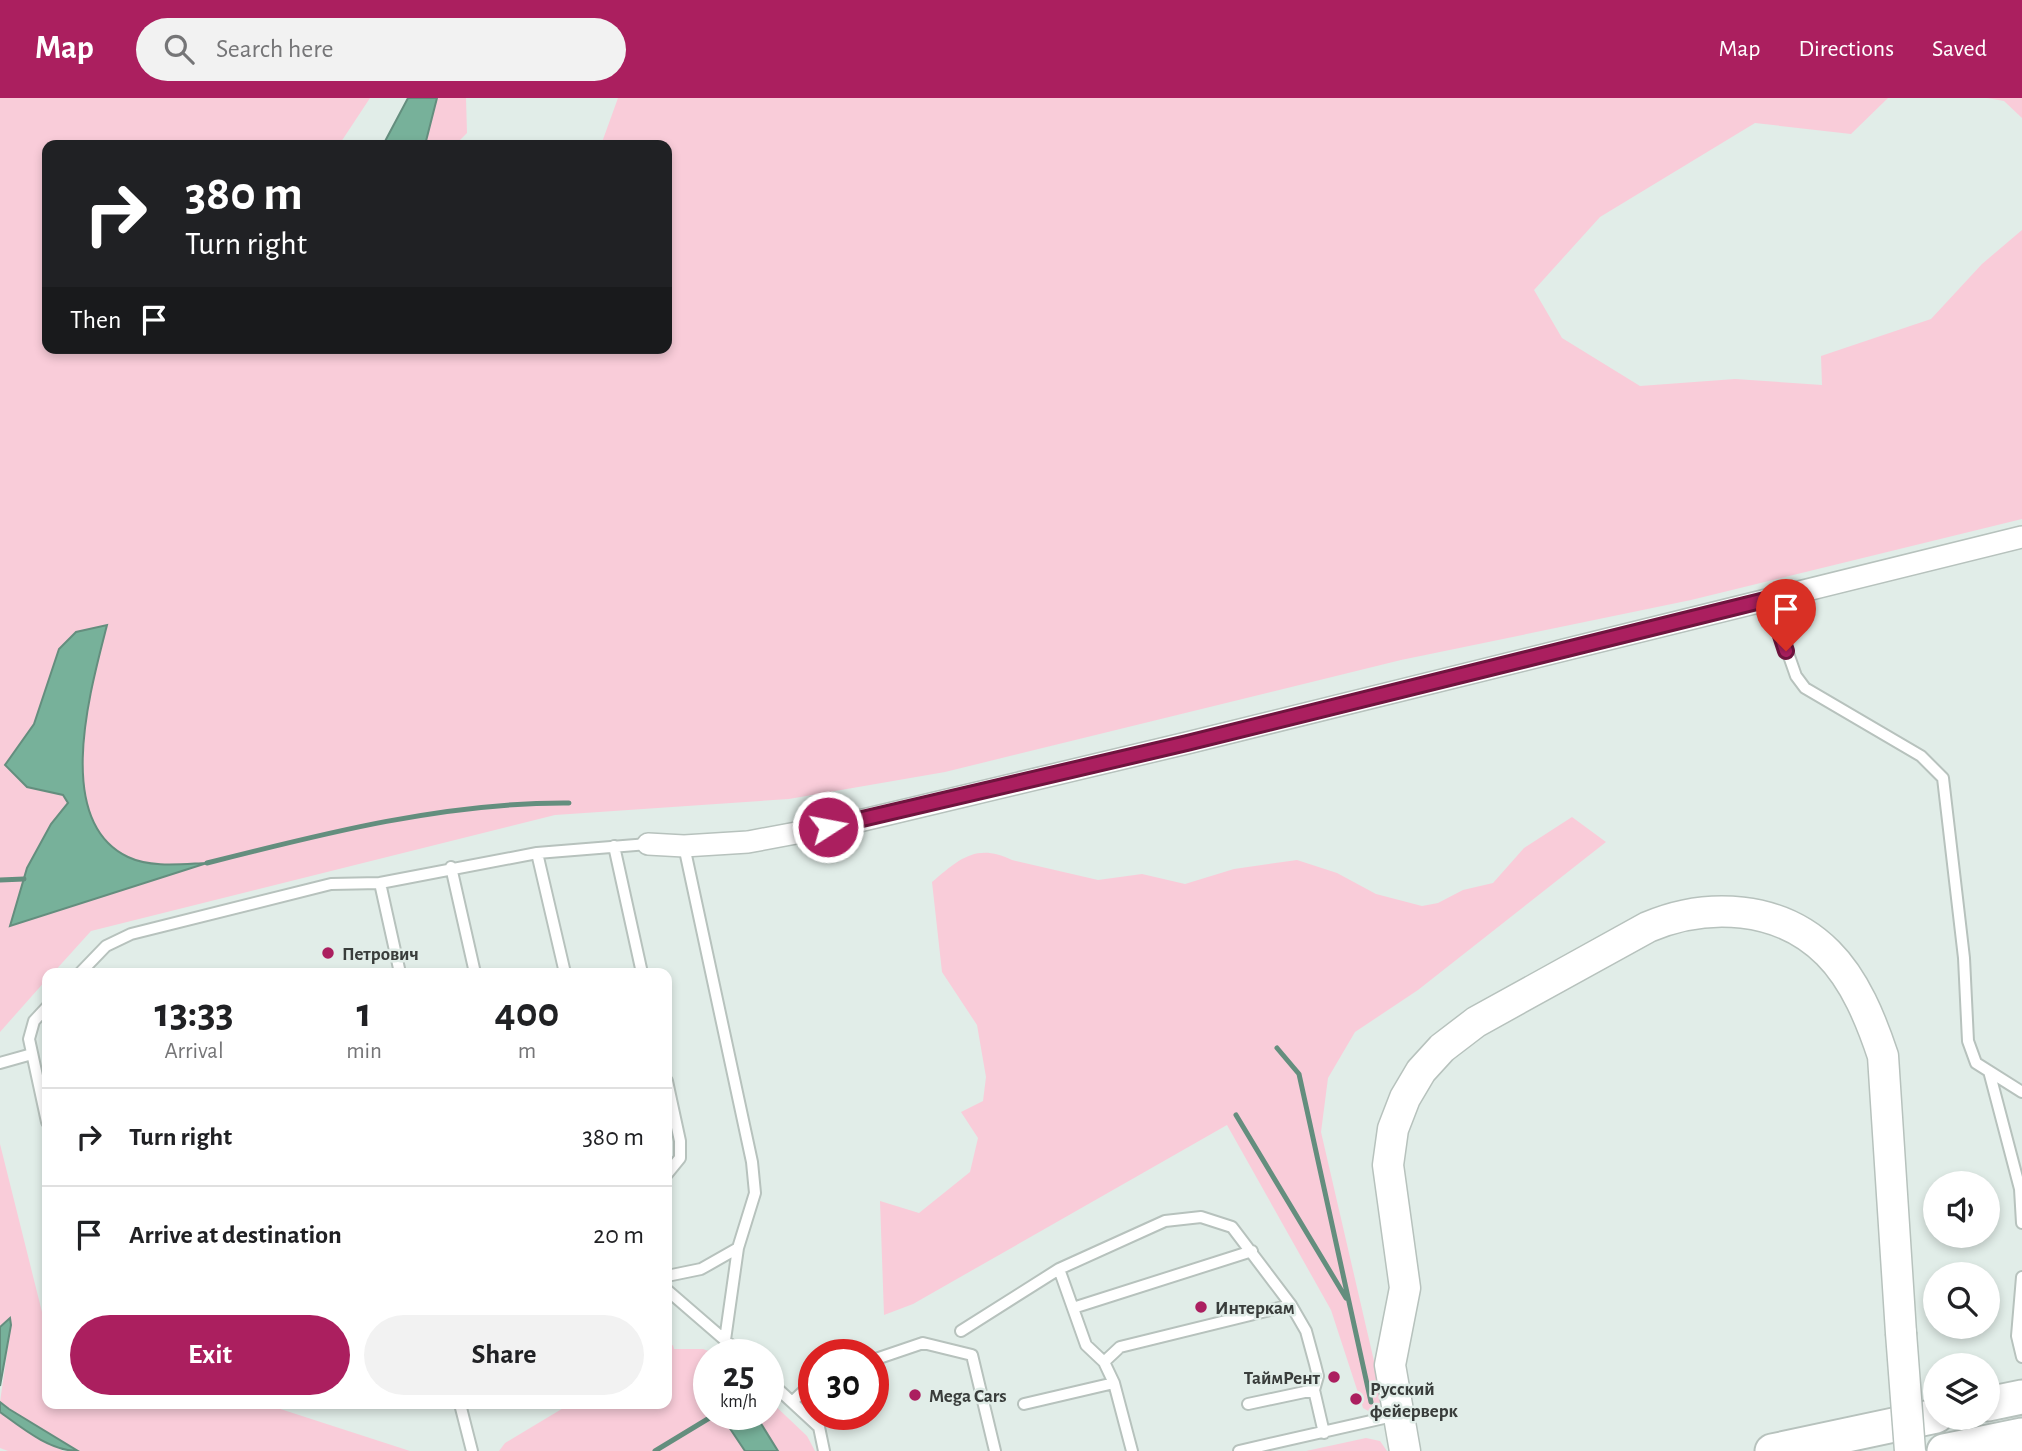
<!DOCTYPE html>
<meta charset="utf-8">
<style>
:root{--surface:#fff;--page:#f2f2f2;--text:#202124;--muted:#757577;--line:#e0e0e0;--accent:#ab1f5f}
body{margin:0;font-family:"Alegreya Sans",sans-serif;background:var(--page);color:var(--text);height:100vh;display:flex;flex-direction:column;font-size:26px;white-space:nowrap}
*{box-sizing:border-box;margin:0}
p{font-size:23px;color:var(--muted)}
.icon{flex:none;width:38px;height:38px;fill:none;stroke:currentColor;stroke-width:2;stroke-linecap:round;stroke-linejoin:round}
.map{position:relative;flex:1;overflow:hidden}
.drawer{position:absolute;left:42px;top:870px;width:630px;height:441px;display:flex;flex-direction:column;background:var(--surface);border-radius:14px;box-shadow:0 4px 10px #0003}
.drawer>*{flex:none}
.guide{position:absolute;left:42px;top:42px;width:630px;height:214px;border-radius:14px;box-shadow:0 4px 10px #0003;background:#202124;color:#fff;overflow:hidden}
.buttons{position:absolute;left:1923px;top:1073px;display:grid;gap:14px}
.buttons a{display:grid;place-items:center;width:77px;height:77px;border-radius:50%;background:var(--surface);box-shadow:0 4px 10px #0003;font-size:35px}
.speed{position:absolute;left:693px;top:1241px;display:flex;gap:14px;font-size:35px;font-weight:700;text-align:center}
.speed>*{display:grid;place-content:center;width:91px;height:91px;border-radius:50%;background:var(--surface);box-shadow:0 4px 10px #0003;line-height:1}
.speed small{font-size:18px;font-weight:400}
.speed .limit{border:10px solid #d22;background:#fff;color:#111}
.pin{position:absolute;display:grid;place-items:center;width:60px;height:60px;color:#fff;margin:-72px -30px;border-radius:50% 50% 50% 0;rotate:-45deg;box-shadow:0 0 7px #0007}
.pin .icon{rotate:45deg}
.me{position:absolute;width:77px;margin:-38px;rotate:79deg;stroke-linejoin:round;filter:drop-shadow(0 0 5px #0008)}
.turn{display:flex;align-items:center;gap:24px;height:147px;padding:0 28px;font-size:32px}
.turn .icon{width:91px;height:91px;stroke-width:2.5}
.turn b{display:block;font-size:49px;line-height:60px}
.then{display:flex;align-items:center;height:66px;padding:0 28px;background:#0003;gap:14px;font-size:26px}
.eta{display:flex;justify-content:space-evenly;align-items:center;height:119px;text-align:center}
.eta b{font-size:42px;font-weight:700;line-height:49px}
.cta{display:flex;gap:14px;margin-top:auto;padding:14px 28px}
.cta a{flex:1;height:80px;border-radius:42px;background:var(--accent);color:#fff;font-size:28px;font-weight:700;line-height:80px;text-align:center}
.cta a+a{background:var(--page);color:var(--text)}
ul{padding:0;list-style:none}
li{display:flex;align-items:center;gap:21px;height:98px;padding:0 28px;border-top:2px solid var(--line)}
li div{flex:1}
li b{display:block;font-size:26px}
li em{font-style:normal}
header{display:flex;align-items:center;gap:42px;box-sizing:border-box;height:98px;padding:0 35px;background:var(--accent);color:#fff}
header strong{font-size:33px}
nav{display:flex;gap:38px;margin-inline-start:auto;font-size:24px}
.search{width:490px;height:63px;background:var(--page);display:flex;align-items:center;gap:18px;box-sizing:border-box;padding:0 24px;border-radius:38px;color:var(--muted);font-size:26px}
.map>svg:first-child{display:block}
.green{fill:#f9ccd9;fill-rule:evenodd}
.water{fill:#77b19a;stroke:#648e7e;stroke-width:2}
.lines{fill:none;stroke-linecap:round;stroke-linejoin:round}
.stream{stroke:#648e7e;stroke-width:5}
.lane-casing{stroke:#b7c2bd;stroke-width:14}
.street-casing{stroke:#b7c2bd;stroke-width:24}
.secondary-casing{stroke:#b7c2bd;stroke-width:33}
.primary-casing{stroke:#b7c2bd;stroke-width:37}
.lane{stroke:#fff;stroke-width:10}
.street{stroke:#fff;stroke-width:21}
.secondary{stroke:#fff;stroke-width:30}
.primary{stroke:#fff;stroke-width:33}
.secondary-bridge-casing{stroke:#b7c2bd;stroke-width:33;stroke-linecap:butt}
.secondary-bridge{stroke:#fff;stroke-width:30}
.route-casing{stroke:#6f143e;stroke-width:18}
.route{stroke:#ab1f5f;stroke-width:12}
.poi-dot{fill:#ab1f5f;stroke:#e1ede8;stroke-width:2.5}
.labels{text-anchor:middle;stroke-width:5;stroke-linejoin:round;paint-order:stroke}
.poi-label{font-size:19px;font-weight:bold;fill:#393d3b;stroke:#e1ede8;text-anchor:start}
</style>
<header>
<strong>Map</strong>
<div class="search"><svg class="icon" aria-label="search" viewBox="0 0 24 24"><circle cx="10" cy="10" r="6"/><path d="M15 15l6 6"/></svg>Search here</div>
<nav><a>Map</a><a>Directions</a><a>Saved</a></nav>
</header>
<div class="map">
<svg width="2022" height="1353" viewBox="0 0 2022 1353">
<rect width="100%" height="100%" fill="#e1ede8"/>
<path class="green" d="M0,0H370L339,47H47V250H667V47H601L618,0H1888L1851,36L1755,25L1600,119L1534,192L1562,240L1640,288L1735,281L1822,287L1821,258L1931,221L1982,166L2022,132V421L1691,502L1401,562L945,674L789,701L555,717L91,833L53,875H47V881L0,934ZM106,528C92,588 52,728 129,760C152,769 180,766 204,765L70,808L21,793L27,770L69,705L63,697L27,689L5,668L34,626L59,551Z
M437,0H466L467,35L455,47H425Z
M1987,0H2022V20L2004,3Z
M1572,719L1606,744L1418,892L1355,934L1328,980L1321,1034L1383,1302L1370,1314L1363,1310L1331,1212L1227,1027L913,1206L884,1217L880,1103L919,1115L970,1074L978,1040L961,1014L983,1003L986,979L977,927L942,874L932,784C958,762 976,744 1012,762L1098,782L1142,776L1185,786L1234,771L1297,762L1337,775L1376,796L1422,808L1438,805L1463,792L1493,785L1524,750Z
M0,1046L47,1234V1306H265L410,1353H78L9,1311L0,1304L11,1227L0,1229Z
M673,1247L674,1251H703L717,1256H709V1316H731L729,1329L745,1353H499L505,1345L570,1306H667V1250Z
M768,1301L807,1338L815,1353H778L755,1316H768Z
M0,1314L63,1353H8L0,1350Z
M1366,1340L1380,1343L1387,1353H1306Z"/>
<path class="water" d="M408,0H437L425,47H383Z
M107,527C91,590 52,723 128,759C151,770 182,766 207,765L10,828L27,770L51,726L68,705L63,697L27,689L5,667L34,626L59,551L76,534Z
M10,1220L11,1227L0,1288V1229Z
M0,1304L9,1311L78,1353C50,1353 22,1330 0,1314Z
M731,1316H755L778,1353H745L729,1329Z"/>
<g class="lines">
<path class="stream" d="M207,765C325,735 447,704 569,705
M0,782L24,781
M1277,950L1299,976L1371,1304
M1236,1017L1346,1200
M655,1353L716,1316"/>
<g class="lane-casing">
<path id="lane" d="M1769,501L1796,578L1805,590L1921,658L1943,680L1964,860L1968,943L1976,965L2022,994
M614,748L642,875
M537,755L565,875
M451,769L475,875
M380,785L400,875
M80,875L106,848L131,836L331,786L380,785L537,755L648,746
M47,909L34,923L29,941L47,1024
M0,965L32,956
M1989,973L2020,1091L2022,1125
M667,983L680,1043V1060L667,1076
M1059,1171L1086,1247L1104,1264L1114,1285L1132,1353
M667,1178L701,1171L738,1150L755,1095L752,1064L684,748
M2022,1179L2017,1238L2022,1259
M667,1192L741,1256
M1073,1210L1252,1153
M961,1233L1059,1171L1165,1123L1201,1119L1232,1129L1291,1207L1306,1233L1315,1266L1318,1278L1314,1292L1324,1335
M725,1242L738,1150
M873,1262L923,1245L972,1257L995,1353
M1104,1264L1120,1249L1291,1207
M768,1282L819,1329L824,1353
M792,1304L814,1283
M460,1306L472,1353
M1024,1306L1114,1285
M1248,1306L1314,1292
M1239,1353L1397,1317"/>
</g>
<g class="street-casing">
<path id="street" d="M648,746L684,748L748,744L855,724L1187,645L2022,439"/>
</g>
<g class="secondary-casing">
<path id="secondary" d="M1405,1353L1390,1267L1405,1190L1388,1067L1393,1031L1405,1000L1421,973L1442,950L1476,924L1648,829C1707,804 1780,807 1828,855C1855,882 1871,922 1883,958L1901,1235"/>
</g>
<g class="primary-casing">
<path id="primary" d="M1988,1306L2022,1299
M1772,1353L1936,1318
M1944,1353L2022,1337"/>
</g>
<use href="#lane" class="lane"/>
<use href="#street" class="street"/>
<use href="#secondary" class="secondary"/>
<use href="#primary" class="primary"/>
<g class="secondary-bridge-casing">
<path id="secondary-bridge" d="M1901,1235L1910,1353"/>
</g>
<use href="#secondary-bridge" class="secondary-bridge"/>
</g>
<g class="lines">
<g class="route-casing">
<path id="route" d="M828,729L1187,645L1769,501L1786,553"/>
</g>
<use href="#route" class="route"/>
</g>
<g class="poi-dot">
<circle cx="328" cy="855" r="7"/>
<circle cx="1201" cy="1209" r="7"/>
<circle cx="1334" cy="1279" r="7"/>
<circle cx="915" cy="1297" r="7"/>
<circle cx="1356" cy="1301" r="7"/>
</g>
<g class="labels">
<g class="poi-label">
<text x="342" y="862">Петрович</text>
<text x="1215" y="1216">Интеркам</text>
<text x="1320" y="1286" text-anchor="end">ТаймРент</text>
<text x="1370" y="1297">Русский<tspan x="1370" dy="22">фейерверк</tspan></text>
<text x="929" y="1304">Mega Cars</text>
</g>
</g>
</svg>
<div class="buttons">
<a><svg class="icon" aria-label="sound" viewBox="0 0 24 24"><path d="M4 9h4l5-4v14l-5-4H4zM17 9q2 3 0 6"/></svg></a>
<a><svg class="icon" aria-label="search" viewBox="0 0 24 24"><circle cx="10" cy="10" r="6"/><path d="M15 15l6 6"/></svg></a>
<a><svg class="icon" aria-label="layers" viewBox="0 0 24 24"><path d="M12 4l9 5-9 5-9-5zM3 14l9 5 9-5"/></svg></a>
</div>
<div class="speed"><div>25<small>km/h</small></div><div class="limit">30</div></div>
<div class="pin" style="left:1786px;top:553px;background:#d93025"><svg class="icon" aria-label="arrive" viewBox="0 0 24 24"><path d="M6 21V4h12l-3 4 3 4H6"/></svg></div>
<svg class="me" style="left:828px;top:729px" viewBox="-20 -20 40 40"><circle r="17" fill="#ab1f5f" stroke="#fff" stroke-width="3"/><path d="M0-11L8 9 0 5-8 9z" fill="#fff"/></svg>
<div class="guide">
<div class="turn"><svg class="icon" aria-label="right" viewBox="0 0 24 24"><path d="M7 20v-9h11M14 6l5 5-5 5"/></svg><div><b>380 m</b>Turn right</div></div>
<div class="then">Then<svg class="icon" aria-label="arrive" viewBox="0 0 24 24"><path d="M6 21V4h12l-3 4 3 4H6"/></svg></div>
</div>
<section class="drawer">
<div class="eta">
<div><b>13:33</b><p>Arrival</p></div>
<div><b>1</b><p>min</p></div>
<div><b>400</b><p>m</p></div>
</div>
<ul>
<li><svg class="icon" aria-label="right" viewBox="0 0 24 24"><path d="M7 20v-9h11M14 6l5 5-5 5"/></svg><div><b>Turn right</b></div><em>380 m</em></li>
<li><svg class="icon" aria-label="arrive" viewBox="0 0 24 24"><path d="M6 21V4h12l-3 4 3 4H6"/></svg><div><b>Arrive at destination</b></div><em>20 m</em></li>
</ul>
<div class="cta"><a>Exit</a><a>Share</a></div>
</section>
</div>
